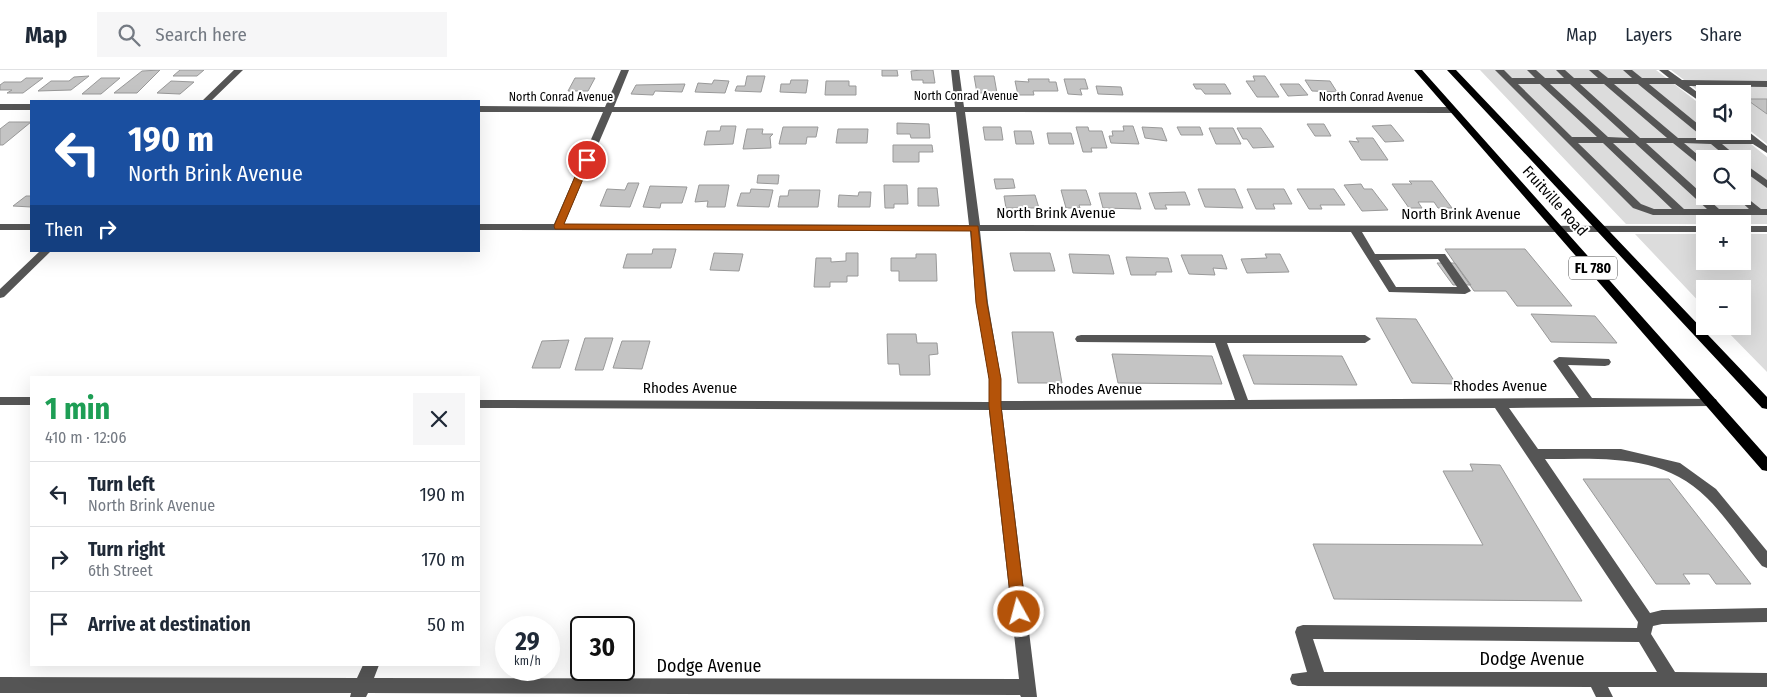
<!DOCTYPE html>
<meta charset="utf-8">
<style>
:root{--surface:#fff;--page:#f6f6f7;--text:#1f2937;--muted:#747a83;--line:#e0e1e3}
body{margin:0;font-family:"Fira Sans Condensed",sans-serif;background:var(--page);color:var(--text);height:100vh;display:flex;flex-direction:column;font-size:19px;white-space:nowrap}
*{box-sizing:border-box;margin:0}
p{font-size:16px;color:var(--muted)}
.icon{flex:none;width:28px;height:28px;fill:none;stroke:currentColor;stroke-width:2;stroke-linecap:round;stroke-linejoin:round}
.map{position:relative;flex:1;overflow:hidden}
.details{position:absolute;left:30px;top:306px;width:450px;height:290px;display:flex;flex-direction:column;background:var(--surface);border-radius:0px;box-shadow:0 5px 20px #0002}
.details>*{flex:none}
.guide{position:absolute;left:30px;top:30px;width:450px;height:152px;border-radius:0px;box-shadow:0 5px 20px #0002;background:#1a4fa0;color:#fff;overflow:hidden}
.buttons{position:absolute;left:1696px;top:15px;display:grid;gap:10px}
.buttons a{display:grid;place-items:center;width:55px;height:55px;border-radius:0px;background:var(--surface);box-shadow:0 5px 20px #0002;font-size:25px}
.speed{position:absolute;left:495px;top:546px;display:flex;gap:10px;font-size:25px;font-weight:700;text-align:center}
.speed>*{display:grid;place-content:center;width:65px;height:65px;border-radius:50%;background:var(--surface);box-shadow:0 5px 20px #0002;line-height:1}
.speed small{font-size:12px;font-weight:400}
.speed .limit{border:2px solid #111;border-radius:8px;background:#fff;color:#111}
.pin{position:absolute;display:grid;place-items:center;width:42px;height:42px;color:#fff;margin:-21px;border:2px solid #fff;border-radius:50%;box-shadow:0 1px 5px #0007}
.me{position:absolute;width:55px;margin:-28px;rotate:353deg;stroke-linejoin:round;filter:drop-shadow(0 0 4px #0008)}
.turn{display:flex;align-items:center;gap:18px;height:105px;padding:0 15px;font-size:22px}
.turn .icon{width:65px;height:65px;stroke-width:2.5}
.turn b{display:block;font-size:35px;line-height:42px}
.then{display:flex;align-items:center;height:48px;padding:0 15px;background:#0003;gap:10px;font-size:19px}
.round{display:grid;place-items:center;flex:none;width:52px;height:52px;border-radius:0px;background:var(--page)}
.summary{display:flex;align-items:center;justify-content:space-between;height:85px;padding:0 15px}
h1{font-size:30px;font-weight:700;line-height:38px;color:#1e9e55}
ul{padding:0;list-style:none}
li{display:flex;align-items:center;gap:15px;height:65px;padding:0 15px;border-top:1px solid var(--line)}
li div{flex:1}
li b{display:block;font-size:19px}
li em{font-style:normal}
header{display:flex;align-items:center;gap:30px;box-sizing:border-box;height:70px;padding:0 25px;background:var(--surface);border-bottom:1px solid var(--line)}
header strong{font-size:24px}
nav{display:flex;gap:28px;margin-inline-start:auto;font-size:18px}
.search{width:350px;height:45px;background:var(--page);display:flex;align-items:center;gap:12px;box-sizing:border-box;padding:0 18px;border-radius:0px;color:var(--muted);font-size:19px}
.map>svg:first-child{display:block}
.green{fill:#dcdcdc;fill-rule:evenodd}
.building{fill:#c4c4c4;stroke:#999}
.lines{fill:none;stroke-linecap:round;stroke-linejoin:round}
.minor{fill:#555;fill-rule:evenodd}
.major{fill:#000;fill-rule:evenodd}
.route{fill:#b45309;stroke:#753606}
.labels{text-anchor:middle;stroke-width:4;stroke-linejoin:round;paint-order:stroke}
.far-street-label{font-size:12px;fill:#000;stroke:#fff}
.shield{fill:#fff;stroke:#4c4c4c;stroke-width:1}
.shield-label{font-size:14px;font-weight:bold;fill:#000}
.street-label{font-size:15px;fill:#000;stroke:#fff}
.near-street-label{font-size:18px;fill:#000;stroke:#fff}
</style>
<header>
<strong>Map</strong>
<div class="search"><svg class="icon" aria-label="search" viewBox="0 0 24 24"><circle cx="10" cy="10" r="6"/><path d="M15 15l6 6"/></svg>Search here</div>
<nav><a>Map</a><a>Layers</a><a>Share</a></nav>
</header>
<div class="map">
<svg width="1767" height="627" viewBox="0 0 1767 627">
<rect width="100%" height="100%" fill="#fff"/>
<path class="green" d="M1480,0H1656L1705,38V61H1735L1767,87V154H1626ZM1705,89H1742V126H1705Z
M1671,0H1767V74L1743,55L1742,24H1705V26Z
M1635,164H1705V191H1742L1743,164H1767V302L1722,256H1742V219H1705V238Z"/>
<path class="building" d="M160,0L137,23H114L142,1Z
M180,0H204L197,6H173Z
M882,0H897L898,6H882Z
M922,0H933L935,13H923V10H912L911,1Z
M89,6L71,20L38,21L51,11H69L74,7Z
M747,6H765L761,22L735,21L737,16H745Z
M974,6H994L997,23H977Z
M1253,6H1265L1279,27H1257L1246,11H1255Z
M26,8H43L23,23H7L12,20H0V15L4,12H21Z
M101,8H120L101,24H82Z
M575,8H595L588,21H568Z
M1028,9H1049V12H1056L1058,21H1033L1034,25H1018L1015,11L1029,12Z
M1064,9H1085L1088,19H1080L1082,25L1068,24Z
M714,10L729,11L725,23L695,22L698,13L712,14Z
M791,10H808L806,23L780,22L781,14H790Z
M1305,10L1330,11L1337,22L1312,21Z
M171,11L194,12L180,24L157,23Z
M826,11H849V16H856V25H825Z
M685,14L682,22L655,21L653,25L631,24L636,15Z
M1193,14H1225L1231,24H1205L1201,19H1196Z
M1280,14H1299L1308,25L1288,26Z
M1096,16L1121,17L1123,25L1098,24Z
M1746,29H1767V44Z
M9,52H31L3,75H0V59Z
M897,53L929,54L930,68H911L910,64H897Z
M1307,54H1324L1331,66H1315Z
M1391,55L1404,71L1385,72L1372,56Z
M721,56H736L733,74L704,75L707,61H720Z
M1123,56H1133L1139,74L1111,73L1109,66H1113L1112,61H1124Z
M783,57H818L816,67H807L806,74H779Z
M983,57H1001L1003,70H985Z
M1076,57H1088L1089,61H1102L1107,78H1091L1092,82H1083Z
M1142,57L1162,58L1167,71L1145,68Z
M1177,57H1200L1203,65H1181Z
M1209,58H1233L1241,74H1216Z
M1237,58H1261L1274,77L1253,78L1247,69H1243Z
M747,59H763L762,64H773L770,67L771,78L743,79Z
M838,59H868L867,73H836Z
M1014,61H1031L1034,74H1016Z
M1047,63H1071L1074,74H1049Z
M1356,68H1373L1388,90H1361L1349,71L1359,72Z
M893,75H932L933,82H919V92H893Z
M758,105H779L778,114L757,113Z
M994,109H1013L1015,118L996,119Z
M1409,111H1432L1452,138H1438L1434,132H1418L1422,138H1409L1392,114H1412Z
M628,113H639L630,137L600,136L607,119L625,120Z
M1361,114L1364,119H1372L1388,140L1362,141L1344,115Z
M699,115H729L725,137H707L708,131L695,132Z
M884,115H907L908,134H894V138H885Z
M650,116L687,117L682,133H661L660,138L643,137Z
M918,118H937L939,136H918Z
M751,119L773,120L769,137L737,136L741,123H750Z
M1198,119H1235L1243,138L1205,137Z
M1247,119H1284L1292,134H1273L1275,139H1256Z
M1297,119H1334L1345,135H1320L1322,139H1309Z
M789,120H820L818,137H778L780,126H788Z
M1061,120H1086L1091,135H1079L1080,138H1066Z
M859,122H871L870,137H838L839,125L858,126Z
M1185,122L1190,135H1165L1167,139H1155L1149,123Z
M1099,123H1136L1141,139L1103,138Z
M1035,125L1039,138H1006L1004,126Z
M26,126H31V137L13,136Z
M653,179H676L671,198H623L627,184H652Z
M1445,179H1525L1572,236H1517L1506,221H1474Z
M714,183L743,184L739,201L710,200Z
M846,183H858V206H847V212H830V217H814L816,188H831V192L846,191Z
M1010,183H1050L1055,201H1014Z
M916,184H936L937,211H899V201H891V188H916Z
M1069,184L1109,185L1114,204L1073,203Z
M1265,184H1280L1289,202L1247,203L1241,189L1267,188Z
M1181,185H1222L1227,199L1213,198L1215,205L1189,204Z
M1126,187L1168,188L1172,202H1156V205H1131Z
M1437,193H1455L1471,215H1453Z
M1531,244L1595,246L1617,273L1551,272Z
M1376,248L1416,249L1456,314L1412,313Z
M1012,262H1053L1062,313H1018Z
M887,264H916L917,273H937L938,284L929,285L930,305H900L899,294H888Z
M585,268H613L603,300H575Z
M569,270L560,298H532L542,271Z
M622,271H650L642,299L613,298Z
M1112,284L1212,286L1222,314L1118,313Z
M1243,285L1342,286L1357,315L1254,314Z
M1470,394L1500,395L1582,531L1334,529L1313,474L1483,475L1443,401H1473Z
M1583,409H1669L1751,514H1716L1709,504H1683L1690,514H1656Z"/>
<g class="lines">
<path class="minor" d="M234,0H243L211,31H202Z
M621,0H629L614,37H955L951,0H959L964,37H1453L1457,40L1453,43L965,42L980,155L1705,156V162H1362L1375,184H1445L1471,221L1465,224L1389,222L1351,162L980,161L988,233L1001,309V331L1235,330L1215,273L1077,272L1075,269L1077,266L1081,265H1365L1371,269L1365,273H1227L1248,330L1579,328L1553,291L1559,287L1609,289L1611,292L1609,295L1605,296L1568,295L1592,328L1716,329L1717,332L1716,335L1711,336L1509,338L1538,379H1621L1680,393L1716,419L1767,481V498L1762,496C1744,474 1727,448 1707,428C1663,383 1601,389 1545,389L1650,543L1662,540L1767,538V552L1662,554L1653,556L1651,564L1675,602L1767,603V617H1608L1613,627H1596L1591,617L1298,616L1292,614L1290,609L1292,604L1307,602L1295,562L1297,557L1303,555L1637,558L1638,552L1495,338L1002,340L1037,627H1021L1020,625L368,623L366,627H350L351,623H0V607L357,608L363,595H379L374,608L1019,609L989,340L479,338V330L989,332V309L976,233L970,161L479,160V154H554L603,42H479V36L605,37ZM612,42H956L969,155L564,154ZM1438,189L1457,217H1396L1379,190ZM1313,569L1639,572L1657,602H1324Z
M1495,0H1504L1512,8H1535L1527,0H1536L1545,8H1564L1556,0H1565L1574,8H1598L1589,0H1598L1608,8H1632L1623,0H1632L1642,8H1669L1659,0H1668L1682,10L1767,11V17L1689,16L1705,28V35L1675,14H1649L1715,68H1746L1738,61L1745,59L1767,76V83L1753,74H1722L1740,89H1729L1711,74L1684,73L1705,91V99L1673,73H1646L1719,139H1749L1735,126H1742V124L1761,139H1767V145H1653L1633,138ZM1518,14H1540L1597,67H1572ZM1550,14H1570L1629,68L1608,67ZM1580,14H1604L1667,68H1640ZM1614,14H1638L1704,68H1678ZM1578,73H1603L1672,139H1654L1641,134ZM1613,73H1635L1707,139H1684Z
M0,34H31V40H0Z
M1742,92L1767,110V118L1742,100Z
M0,154H31V160H0Z
M1742,156H1767V162H1742Z
M40,181H51L4,227L0,228V219Z
M0,327H31V335H0Z"/>
<path class="major" d="M1414,0H1422L1767,387V401L1762,400Z
M1447,0H1456L1767,327V339L1762,338Z"/>
</g>
<path class="route" d="M587,87L591,90L564,154L978,156L987,233L1001,309V336L1026,542L1024,547L1019,548L1014,547L1012,542L989,336V309L976,233L971,161L555,159L554,156L582,90Z"/>
<g class="labels">
<g class="far-street-label">
<text x="966" y="30">North Conrad Avenue</text>
<text x="561" y="31">North Conrad Avenue</text>
<text x="1371" y="31">North Conrad Avenue</text>
</g>
<rect class="shield" x="1569" y="186.5" width="48" height="23" rx="4"/>
<g class="shield-label">
<text x="1593" y="203">FL 780</text>
</g>
<g class="street-label">
<text transform="translate(1555 131) rotate(48)" y="5">Fruitville Road</text>
<text x="1056" y="148">North Brink Avenue</text>
<text x="1461" y="149">North Brink Avenue</text>
<text x="1500" y="321">Rhodes Avenue</text>
<text x="690" y="323">Rhodes Avenue</text>
<text x="1095" y="324">Rhodes Avenue</text>
</g>
<g class="near-street-label">
<text x="1532" y="595">Dodge Avenue</text>
<text x="709" y="602">Dodge Avenue</text>
</g>
</g>
</svg>
<div class="buttons">
<a><svg class="icon" aria-label="sound" viewBox="0 0 24 24"><path d="M4 9h4l5-4v14l-5-4H4zM17 9q2 3 0 6"/></svg></a>
<a><svg class="icon" aria-label="search" viewBox="0 0 24 24"><circle cx="10" cy="10" r="6"/><path d="M15 15l6 6"/></svg></a>
<a>+</a>
<a>−</a>
</div>
<div class="speed"><div>29<small>km/h</small></div><div class="limit">30</div></div>
<div class="pin" style="left:587px;top:90px;background:#d93025"><svg class="icon" aria-label="arrive" viewBox="0 0 24 24"><path d="M6 21V4h12l-3 4 3 4H6"/></svg></div>
<svg class="me" style="left:1019px;top:542px" viewBox="-20 -20 40 40"><circle r="17" fill="#b45309" stroke="#fff" stroke-width="3"/><path d="M0-11L8 9 0 5-8 9z" fill="#fff"/></svg>
<div class="guide">
<div class="turn"><svg class="icon" aria-label="left" viewBox="0 0 24 24"><path d="M17 20v-9H6M10 6l-5 5 5 5"/></svg><div><b>190 m</b>North Brink Avenue</div></div>
<div class="then">Then<svg class="icon" aria-label="right" viewBox="0 0 24 24"><path d="M7 20v-9h11M14 6l5 5-5 5"/></svg></div>
</div>
<section class="details">
<div class="summary"><div><h1>1 min</h1><p>410 m · 12:06</p></div><a class="round"><svg class="icon" aria-label="close" viewBox="0 0 24 24"><path d="M6 6l12 12M18 6L6 18"/></svg></a></div>
<ul>
<li><svg class="icon" aria-label="left" viewBox="0 0 24 24"><path d="M17 20v-9H6M10 6l-5 5 5 5"/></svg><div><b>Turn left</b><p>North Brink Avenue</p></div><em>190 m</em></li>
<li><svg class="icon" aria-label="right" viewBox="0 0 24 24"><path d="M7 20v-9h11M14 6l5 5-5 5"/></svg><div><b>Turn right</b><p>6th Street</p></div><em>170 m</em></li>
<li><svg class="icon" aria-label="arrive" viewBox="0 0 24 24"><path d="M6 21V4h12l-3 4 3 4H6"/></svg><div><b>Arrive at destination</b></div><em>50 m</em></li>
</ul>
</section>
</div>
